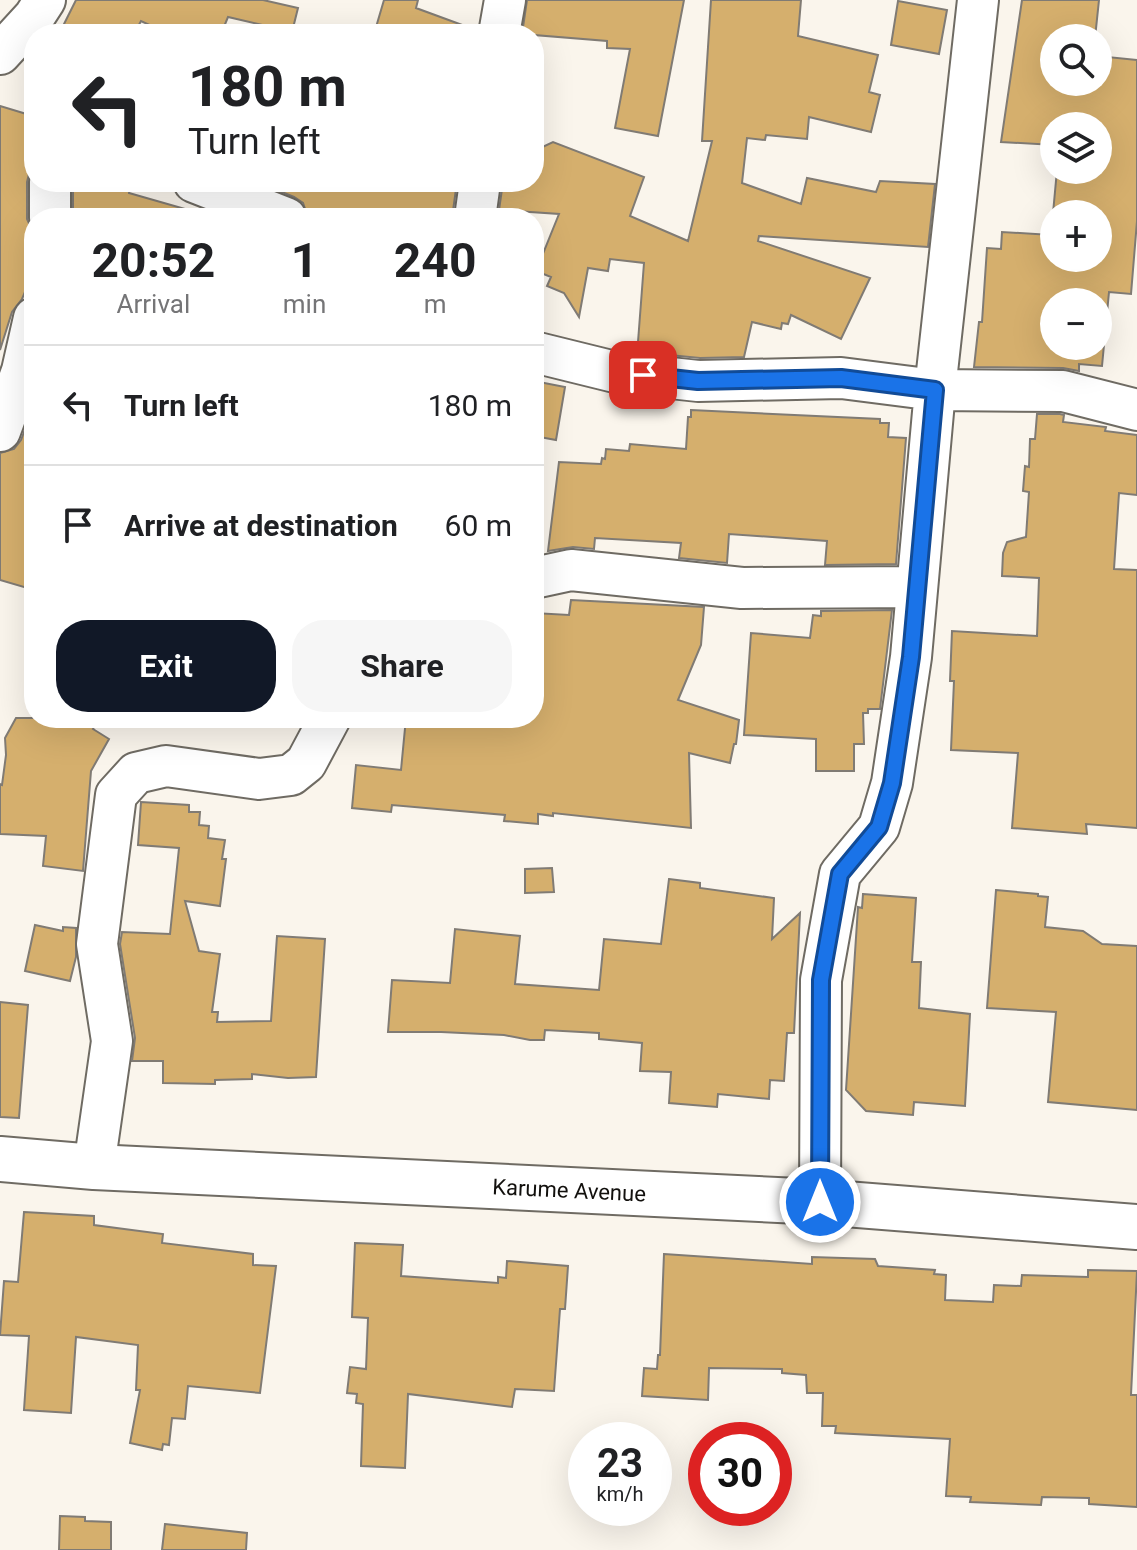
<!DOCTYPE html>
<meta charset="utf-8">
<style>
:root{--surface:#fff;--page:#f6f6f6;--text:#202124;--muted:#757577;--line:#e0e0e0;--accent:#111827}
body{margin:0;font-family:Roboto,sans-serif;background:var(--page);color:var(--text);height:100vh;display:flex;flex-direction:column;font-size:30px;white-space:nowrap}
*{box-sizing:border-box;margin:0}
p{font-size:26px;color:var(--muted)}
.icon{flex:none;width:44px;height:44px;fill:none;stroke:currentColor;stroke-width:2;stroke-linecap:round;stroke-linejoin:round}
.map{position:relative;flex:1;overflow:hidden}
.side{position:absolute;left:24px;top:208px;width:520px;height:520px;display:flex;flex-direction:column;background:var(--surface);border-radius:32px;box-shadow:0 8px 32px #0002}
.side>*{flex:none}
.hud{position:absolute;left:24px;top:24px;width:520px;height:168px;border-radius:32px;box-shadow:0 8px 32px #0002;background:#fff;color:var(--text);overflow:hidden}
.tools{position:absolute;left:1040px;top:24px;display:grid;gap:16px}
.tools a{display:grid;place-items:center;width:72px;height:72px;border-radius:50%;background:var(--surface);box-shadow:0 8px 32px #0002;font-size:40px}
.speed{position:absolute;left:568px;top:1422px;display:flex;gap:16px;font-size:40px;font-weight:700;text-align:center}
.speed>*{display:grid;place-content:center;width:104px;height:104px;border-radius:50%;background:var(--surface);box-shadow:0 8px 32px #0002;line-height:1}
.speed small{font-size:20px;font-weight:400}
.speed .limit{border:12px solid #d22;background:#fff;color:#111}
.pin{position:absolute;display:grid;place-items:center;width:68px;height:68px;color:#fff;margin:-34px;border-radius:16px;box-shadow:0 4px 12px #0006}
.me{position:absolute;width:88px;margin:-44px;rotate:0deg;stroke-linejoin:round;filter:drop-shadow(0 0 6px #0008)}
.turn{display:flex;align-items:center;gap:28px;height:168px;padding:0 32px;font-size:36px}
.turn .icon{width:104px;height:104px;stroke-width:2.5}
.turn b{display:block;font-size:56px;line-height:68px}
.eta{display:flex;justify-content:space-evenly;align-items:center;height:136px;text-align:center}
.eta b{font-size:48px;font-weight:700;line-height:56px}
.action{display:flex;gap:16px;margin-top:auto;padding:16px 32px}
.action a{flex:1;height:92px;border-radius:32px;background:var(--accent);color:#fff;font-size:32px;font-weight:700;line-height:92px;text-align:center}
.action a+a{background:var(--page);color:var(--text)}
ul{padding:0;list-style:none}
li{display:flex;align-items:center;gap:24px;height:120px;padding:0 32px;border-top:2px solid var(--line)}
li div{flex:1}
li b{display:block;font-size:30px}
li em{font-style:normal}
.map>svg:first-child{display:block}
.building{fill:#d5af6d;stroke:#807b74;stroke-width:2;fill-rule:evenodd}
.lines{fill:none;stroke-linecap:round;stroke-linejoin:round}
.minor-casing{stroke:#6f6b63;stroke-width:44}
.major-casing{stroke:#6f6b63;stroke-width:48}
.minor{stroke:#fff;stroke-width:40}
.major{stroke:#fff;stroke-width:44}
.route-casing{stroke:#114b97;stroke-width:20}
.route{stroke:#1a73e8;stroke-width:14}
.labels{text-anchor:middle;stroke-width:6;stroke-linejoin:round;paint-order:stroke}
.street-label{font-size:22px;fill:#12100d;stroke:#faf5ec}
</style>
<div class="map">
<svg width="1137" height="1550" viewBox="0 0 1137 1550">
<rect width="100%" height="100%" fill="#faf5ec"/>
<path class="building" d="M76,0H263L298,8L292,32L228,17L221,34H169L141,21L134,34H59Z
M384,0H418L416,8L476,30L477,34H374Z
M527,0H684L658,136L615,128L630,49L607,48V41L522,34Z
M711,0H801L798,36L878,55L869,92L880,95L871,132L809,117L807,139L766,135L765,140L747,138L742,183L801,204L807,178L876,192L880,181L935,184L928,247L759,236L758,241L870,278L841,339L791,315L788,324L782,323L781,329L752,322L744,357L700,358L669,355L638,342L644,263L610,259L608,271L588,268L579,317L564,293L547,286L551,277L536,271L559,214L499,210L503,182H534V151L553,142L644,177L630,216L688,241L712,141H702Z
M1022,0H1099L1095,38H1054V82H1098V56L1137,60V221L1131,294L1109,292L1102,366L1079,364V371L1063,368L974,367L979,322H982L987,248L1001,249L1002,232L1051,235L1057,170H1098V126H1054V145L1001,142ZM1054,214H1098V258H1054ZM1054,302H1098V346H1054Z
M898,1L947,10L939,54L891,45Z
M0,106L33,116L26,140L34,142V153L27,182V219L34,234V271L22,299L12,312L0,350Z
M73,182L130,184L129,193L192,211L191,218H73Z
M268,182H457L452,218H308L303,203L294,197L267,186Z
M534,381L565,387L556,440L534,436Z
M34,405V590L0,580V453L14,449L21,440Z
M691,410L880,419V423H889L888,437L906,438L896,564L825,565L827,541L729,534L727,563L679,558L681,543L595,538L594,549L573,547L548,551L559,462L601,464L602,458L605,459L606,449L629,451L630,444L686,449L688,417H691Z
M1037,414H1060L1064,415L1063,422L1106,427L1105,431L1137,435V495L1119,493L1114,569L1137,570V828L1086,824L1087,834L1012,828L1018,753L951,750L954,681H950L952,631L1037,636L1039,578L1002,576L1003,553L1007,542L1026,537L1029,492L1023,491L1025,466L1029,467L1030,439H1035Z
M571,600L704,607L701,645L678,700L739,720L736,744H734L730,763L689,753L691,828L553,813V816L538,814V824L504,821L505,815L392,805L391,812L352,808L356,765L401,770L406,718H534V613L569,615Z
M892,610L880,709H868V713H863L864,744H854V771H816V739L744,735L751,633L810,638L813,615L821,616V611Z
M16,718H99L93,729L109,739L91,771L83,871L43,866L46,836L0,834V784L2,785L6,755L5,738Z
M141,802L189,805V812H200L199,825L209,826L208,838L225,840L222,859H226L220,906L185,901L199,951L220,954L212,1012H218L217,1022L271,1021L277,936L325,939L316,1077L288,1078L252,1074V1079L215,1080V1084L163,1083V1061H132L135,1038L120,944L122,932L170,934L179,848L138,845Z
M552,868L554,892L525,893V869Z
M669,879L700,883V888L774,898L772,939L800,913L794,1033H787L784,1081L770,1080L769,1099L718,1094L717,1107L669,1103L671,1072L640,1071L642,1043L599,1039V1033L545,1030L544,1040H530L504,1035L441,1032H388L392,980L450,983L455,929L520,936L515,984L599,990L604,939L661,944Z
M996,890L1038,894V896L1048,897L1045,927L1083,931L1102,944L1137,946V1110L1048,1102L1056,1012L987,1008Z
M863,894L916,898L912,962H921L919,1008L970,1014L965,1106L914,1102L913,1115L866,1111L846,1090L858,907L862,908Z
M35,925L63,931V927L76,928V957L70,981L25,971Z
M0,1002L28,1005L19,1118L0,1117Z
M24,1212L94,1216V1225L163,1234L162,1243L253,1254V1265L276,1266L260,1393L188,1386L185,1419L172,1418L169,1445L163,1444L162,1450L130,1443L140,1390H136L138,1345L76,1337L71,1413L24,1410L29,1336L0,1335L4,1281L18,1282Z
M355,1243L403,1245L401,1276L498,1283V1277L506,1278L507,1261L568,1266L565,1309H560L554,1391L515,1389L512,1407L408,1394L405,1468L361,1466L363,1404L356,1403L357,1394L347,1393L350,1367L366,1369L368,1318L352,1317Z
M664,1254L812,1264V1257L875,1259L878,1266L935,1270L934,1274L946,1275L945,1300L993,1302L994,1285L1021,1286L1022,1275L1088,1277V1270L1137,1271L1131,1395H1137V1507L1089,1504V1498L1042,1497L1041,1505L970,1502L971,1497L946,1496L950,1439L835,1433L836,1426H822L823,1393H807L806,1375L782,1373V1369L709,1368L708,1400L642,1396L644,1368L657,1369L658,1355H660Z
M60,1516L85,1517V1521L111,1522V1550H59Z
M165,1524L247,1533L246,1550H162Z"/>
<g class="lines">
<g class="minor-casing">
<path id="minor" d="M499,34L505,0
M0,54L34,17L45,0
M194,182L286,218
M50,218V182
M475,218L480,182
M534,352L615,372L698,381L841,378L935,390L1063,391L1137,410
M0,431L22,371L34,318
M534,578L571,570L742,588L917,587
M94,1167L112,1041L97,944L116,795L136,773L166,766L259,779L291,775L306,763L330,718
M820,1202L821,980L840,874L879,827L892,783L911,657L935,390L978,0"/>
</g>
<g class="major-casing">
<g id="major">
<path id="s1" d="M0,1159L94,1167L820,1202L1137,1227"/>
</g>
</g>
<use href="#minor" class="minor"/>
<use href="#major" class="major"/>
</g>
<g class="lines">
<g class="route-casing">
<path id="route" d="M643,375L698,381L841,378L935,390L911,657L892,783L879,827L840,874L821,980L820,1202"/>
</g>
<use href="#route" class="route"/>
</g>
<g class="labels">
<g class="street-label">
<text dy="8" stroke="none"><textPath href="#s1" startOffset="570">Karume Avenue</textPath></text>
</g>
</g>
</svg>
<div class="tools">
<a><svg class="icon" aria-label="search" viewBox="0 0 24 24"><circle cx="10" cy="10" r="6"/><path d="M15 15l6 6"/></svg></a>
<a><svg class="icon" aria-label="layers" viewBox="0 0 24 24"><path d="M12 4l9 5-9 5-9-5zM3 14l9 5 9-5"/></svg></a>
<a>+</a>
<a>−</a>
</div>
<div class="speed"><div>23<small>km/h</small></div><div class="limit">30</div></div>
<div class="pin" style="left:643px;top:375px;background:#d93025"><svg class="icon" aria-label="arrive" viewBox="0 0 24 24"><path d="M6 21V4h12l-3 4 3 4H6"/></svg></div>
<svg class="me" style="left:820px;top:1202px" viewBox="-20 -20 40 40"><circle r="17" fill="#1a73e8" stroke="#fff" stroke-width="3"/><path d="M0-11L8 9 0 5-8 9z" fill="#fff"/></svg>
<div class="hud">
<div class="turn"><svg class="icon" aria-label="left" viewBox="0 0 24 24"><path d="M17 20v-9H6M10 6l-5 5 5 5"/></svg><div><b>180 m</b>Turn left</div></div>
</div>
<section class="side">
<div class="eta">
<div><b>20:52</b><p>Arrival</p></div>
<div><b>1</b><p>min</p></div>
<div><b>240</b><p>m</p></div>
</div>
<ul>
<li><svg class="icon" aria-label="left" viewBox="0 0 24 24"><path d="M17 20v-9H6M10 6l-5 5 5 5"/></svg><div><b>Turn left</b></div><em>180 m</em></li>
<li><svg class="icon" aria-label="arrive" viewBox="0 0 24 24"><path d="M6 21V4h12l-3 4 3 4H6"/></svg><div><b>Arrive at destination</b></div><em>60 m</em></li>
</ul>
<div class="action"><a>Exit</a><a>Share</a></div>
</section>
</div>
